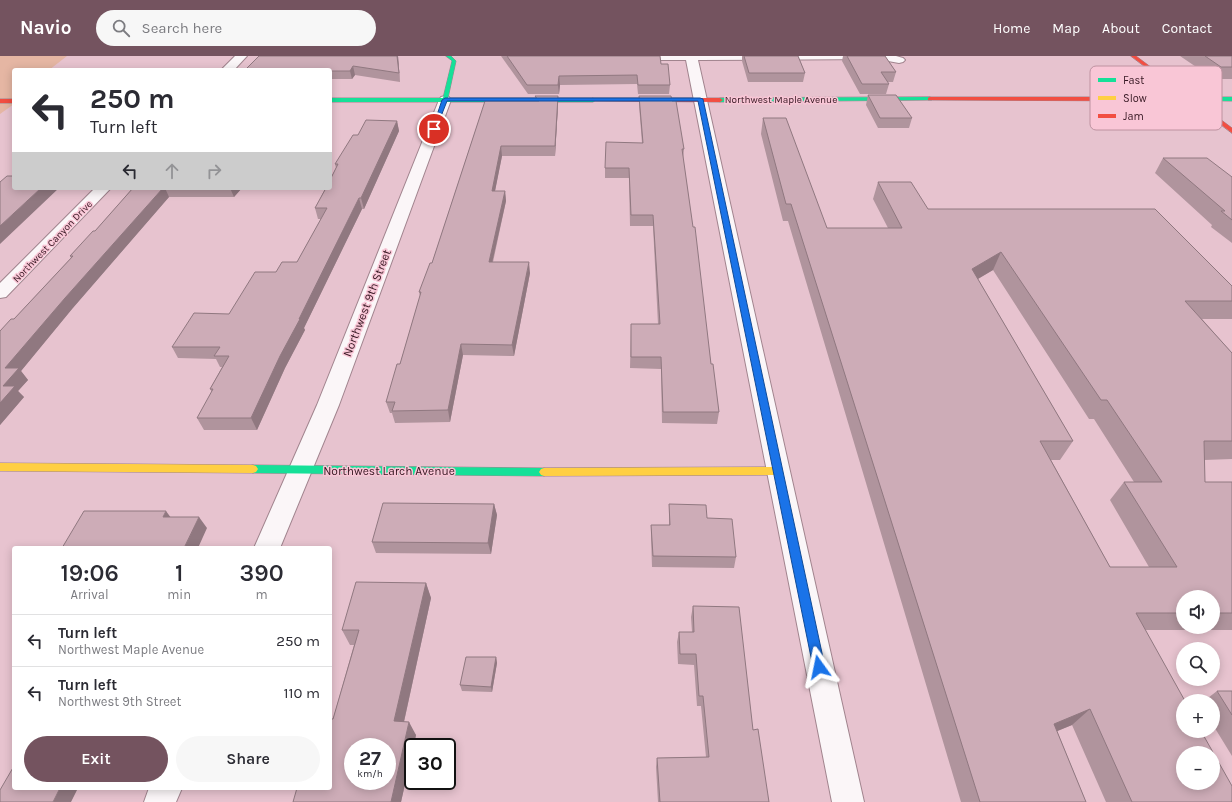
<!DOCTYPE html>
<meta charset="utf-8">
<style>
:root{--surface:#fff;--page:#f7f7f7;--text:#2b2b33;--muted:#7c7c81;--line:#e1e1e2;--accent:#74535f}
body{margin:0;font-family:Karla,sans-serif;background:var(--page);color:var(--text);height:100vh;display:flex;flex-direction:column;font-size:15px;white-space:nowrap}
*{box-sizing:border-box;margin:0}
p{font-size:13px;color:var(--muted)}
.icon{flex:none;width:22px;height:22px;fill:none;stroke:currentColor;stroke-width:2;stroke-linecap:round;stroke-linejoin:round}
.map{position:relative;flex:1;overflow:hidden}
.panel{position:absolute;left:12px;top:490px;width:320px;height:244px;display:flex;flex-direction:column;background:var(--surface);border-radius:4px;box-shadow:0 2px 10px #0003}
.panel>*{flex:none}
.guide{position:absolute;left:12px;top:12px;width:320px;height:122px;border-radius:4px;box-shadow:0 2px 10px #0003;background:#fff;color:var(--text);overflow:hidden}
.buttons{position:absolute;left:1176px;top:534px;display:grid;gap:8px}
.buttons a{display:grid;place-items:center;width:44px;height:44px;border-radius:50%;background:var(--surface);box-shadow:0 2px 10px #0003;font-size:20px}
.speed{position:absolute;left:344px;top:682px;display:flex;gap:8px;font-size:20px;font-weight:700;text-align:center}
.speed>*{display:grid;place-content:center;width:52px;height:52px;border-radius:50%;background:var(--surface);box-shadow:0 2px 10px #0003;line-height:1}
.speed small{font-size:10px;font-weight:400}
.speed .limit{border:2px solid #111;border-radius:6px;background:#fff;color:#111}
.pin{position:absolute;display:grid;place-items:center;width:34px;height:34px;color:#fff;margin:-17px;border:2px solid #fff;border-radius:50%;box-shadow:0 1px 4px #0007}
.me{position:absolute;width:44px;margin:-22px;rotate:348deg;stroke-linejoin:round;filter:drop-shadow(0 0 3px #0008)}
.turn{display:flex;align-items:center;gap:14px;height:84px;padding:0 12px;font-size:18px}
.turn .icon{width:52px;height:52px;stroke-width:2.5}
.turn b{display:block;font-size:28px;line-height:34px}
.lanes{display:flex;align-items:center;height:38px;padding:0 12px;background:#0003;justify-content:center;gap:20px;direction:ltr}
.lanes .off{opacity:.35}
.eta{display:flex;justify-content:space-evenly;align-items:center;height:68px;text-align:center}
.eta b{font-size:24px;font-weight:600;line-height:28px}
.cta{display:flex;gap:8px;margin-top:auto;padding:8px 12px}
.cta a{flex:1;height:46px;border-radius:24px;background:var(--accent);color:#fff;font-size:16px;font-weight:600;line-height:46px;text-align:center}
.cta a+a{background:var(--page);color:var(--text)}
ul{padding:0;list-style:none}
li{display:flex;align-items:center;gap:12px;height:52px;padding:0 12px;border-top:1px solid var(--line)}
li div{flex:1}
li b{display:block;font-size:15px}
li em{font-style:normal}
header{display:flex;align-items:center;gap:24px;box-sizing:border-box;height:56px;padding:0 20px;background:var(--accent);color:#fff}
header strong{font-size:19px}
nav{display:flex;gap:22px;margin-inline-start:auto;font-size:14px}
.search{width:280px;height:36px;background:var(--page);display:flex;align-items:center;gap:10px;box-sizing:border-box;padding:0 14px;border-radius:22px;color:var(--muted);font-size:15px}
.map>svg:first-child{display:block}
.green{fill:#e5b6a3}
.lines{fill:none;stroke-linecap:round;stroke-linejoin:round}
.street-casing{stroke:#a1848e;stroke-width:2}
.fast-casing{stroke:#a1848e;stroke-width:1}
.slow-casing{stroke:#a1848e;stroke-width:1}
.jam-casing{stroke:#a1848e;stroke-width:1}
.street{fill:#fbf6f8;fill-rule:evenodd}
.fast{fill:#16e098;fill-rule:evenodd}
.slow{fill:#ffcf43;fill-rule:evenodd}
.jam{fill:#f24e42;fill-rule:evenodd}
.wall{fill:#b0949d;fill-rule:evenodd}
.shaded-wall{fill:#907880}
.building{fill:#cdacb7;stroke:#907880;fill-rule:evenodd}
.route{fill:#1a73e8;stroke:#114b97}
.labels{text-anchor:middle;stroke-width:3;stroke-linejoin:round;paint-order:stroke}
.far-street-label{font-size:10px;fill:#361722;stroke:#f9c6d6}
.street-label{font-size:12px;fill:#361722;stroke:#f9c6d6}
.key{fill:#f9c6d6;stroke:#be92a0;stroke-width:1}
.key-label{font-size:11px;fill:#361722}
</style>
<header>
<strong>Navio</strong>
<div class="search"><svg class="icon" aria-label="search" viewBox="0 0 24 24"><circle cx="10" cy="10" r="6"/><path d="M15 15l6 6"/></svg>Search here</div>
<nav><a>Home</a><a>Map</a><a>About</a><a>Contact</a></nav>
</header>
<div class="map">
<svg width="1232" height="746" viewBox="0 0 1232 746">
<rect width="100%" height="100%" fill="#e7c3cf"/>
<path class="green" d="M0,0H67L49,14H14V48L0,58Z"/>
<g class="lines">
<g class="street-casing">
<path id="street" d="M235,0H247L234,14H221Z
M626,0H896L903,2L905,4L903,6L899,7L877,3L698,4L864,746H832L686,4H631L627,3Z
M445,40L449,41L451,44L339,349L280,492H254L317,349L439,44L441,41Z
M95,132H111L6,241L0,242V227Z
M149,732H182L176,746H144Z"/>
</g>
<g class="fast-casing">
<path id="fast" d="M446,0H451L456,5L448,42H593L596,44L593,46H330V42H443L452,5Z
M930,41L932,42V44L720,46L717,44L720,42Z
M1153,41H1232V45L1151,44L1150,43Z
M253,409L544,412L547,413L549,416L547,419L544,420L253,417L250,416L248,413L250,410Z"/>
</g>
<g class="slow-casing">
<path id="slow" d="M0,407L253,409L256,410L258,413L256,416L253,417L0,415Z
M778,411L781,412L783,415L781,418L778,419L544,420L541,419L539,416L541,413L544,412Z"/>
</g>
<g class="jam-casing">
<path id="jam" d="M1131,0H1136L1232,72V77Z
M930,41H1153L1156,43L1153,45L928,44V42Z
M593,42H720L723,44L720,46L591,45L590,44Z
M0,43H14V47H0Z"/>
</g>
<use href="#street" class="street"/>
<use href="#fast" class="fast"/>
<use href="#slow" class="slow"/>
<use href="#jam" class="jam"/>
</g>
<path class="wall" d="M259,0H398L400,26L355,19L352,23H330V14H245Z
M501,0H660L661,8L670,29L669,38H638L637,28L560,29L559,38H528Z
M742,0H798L805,17L803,26H748L742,5Z
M843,0H885L896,16L893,26H887L889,28L886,38H860L842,5Z
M1180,0H1232V23H1214Z
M868,39L912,62L909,72H878L866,49Z
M535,40L558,49L555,100H502L495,135H505L506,145L493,206L530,217L514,300L463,299L450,366L395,367L392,357H390L386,346L400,308L420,240L419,236L432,207L485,45H535Z
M639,40L672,45L684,93L683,103L711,308L719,356L717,368L662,367L661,313L630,312L631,268H658L653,170H630L629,122H605V112L642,87L639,49Z
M763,62L827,172H888L873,143L878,126L928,153L1232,230V263H1202L1232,297V403L1204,404L1205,426H1232V574H1145L1232,746H1106L1072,669L1057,675L1086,746H961L788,165H783L761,78ZM993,214L1089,363H1094L1134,426H1124L1110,444L1149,511H1110L1051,404H1060L1073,385L978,223ZM1183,541H1213V571H1183Z
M397,65L399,75L364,153H362L304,272L305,274L285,312L257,374H204L197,362L212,336L210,333L222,311H220L216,303L178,302L172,291L229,258L276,216L297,206L321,163H318L315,152L336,112L335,108L358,79Z
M1163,102L1232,121V187L1211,171L1212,169L1155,117Z
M133,132H242L234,141H169L72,253L21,315L28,324L18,335L24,341L0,369V275L14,263L71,202L70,200L95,175Z
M494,448L497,459L491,498L376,497L372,486Z
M669,448L707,462L736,501L734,512L652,511L651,480V469H669Z
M426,527L431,542L404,666L416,679L401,746H293L333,663L354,589H350L342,574Z
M693,550L753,674L769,746H658L656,711L657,702L706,701L701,650H697L694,609L678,608L677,586L679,576H692L691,561Z
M496,601L497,607L492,636L462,635L460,629Z
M1217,635H1232V700L1213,669V645H1204Z"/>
<path class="shaded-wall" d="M397,0H398L400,26L399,17Z
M353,10L355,19L352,23L350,15Z
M559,20L560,29L559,38L558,29Z
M558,40V49L555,100V90Z
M397,65L399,75L364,153L361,142Z
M501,90L502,100L493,145L492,135Z
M41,132H59L0,188V170Z
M163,132H165L169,141L72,253L21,315L28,324L18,335L24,341L0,369V347L5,312L65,242Z
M230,132H242L234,141Z
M505,135L506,145L490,216L489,206Z
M359,142L362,153L304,272L305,274L285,312L257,374L251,362L280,300Z
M1001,196L993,214L964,231L972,213Z
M529,206L530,217L514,300L512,289Z
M461,288L463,299L450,366L448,354Z
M494,448L497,459L491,498L488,487Z
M166,455L174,466L163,461Z
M199,461L207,472L198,492H184Z
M426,527L431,542L401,679L394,665Z
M496,601L497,607L492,636L491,631Z
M1090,653L1072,669L1038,683L1054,668Z
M409,666L416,679L401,746H391Z
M60,732H78L71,746H53Z"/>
<path class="building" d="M259,0H397L399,17L353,10L350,15H330V14H245Z
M507,0H660L661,8H668L670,29H638L637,19L559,20L558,29H527Z
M744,0H798L805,17H749Z
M847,0H885L896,16H881L889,28H862Z
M1205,0H1232V11H1221Z
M868,39H896L912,62H880Z
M535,40H558L555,90H501L492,135H505L489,206H529L512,289L461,288L448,354L392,355L395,346H386L397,308H400L421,236H419L430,207H432L485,45H539Z
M639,40H671L672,45H676L684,93H682L693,171H695L711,308H713L719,356H663L661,301H631V268H660L653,159H631L629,112H605L606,86L643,87Z
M763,62H786L827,172H902L878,126H911L928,153H1155L1232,230V245H1185L1232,297V385H1204L1205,426H1232V557H1213V541H1183V557H1136L1185,645H1183V675H1201L1232,730V746H1132L1090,653L1054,668L1086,746H980L791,148H786ZM1001,196L1101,344H1107L1162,426H1124L1177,511H1110L1040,385H1073L972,213ZM1183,697H1213V727H1183Z
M366,64L397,65L361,142H359L299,263H300L280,300L251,362H197L213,333H210L229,300H214L220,291H172L194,257L229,258L255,216H276L282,206H297L327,152H315L326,132H330V124L338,108H335L353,79H358Z
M1163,102H1207L1232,121V164L1221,155H1225Z
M7,120H14V132H41L0,170V126Z
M133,132H163L65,242L5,312H19L3,330H15L0,347V275L11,263H14L73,200H70L93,175H95Z
M383,447L494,448L488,487L372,486Z
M669,448L706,449L707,462L732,463L736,501L653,500L651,469H670Z
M84,455H166L163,461H199L184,492H62Z
M356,526L426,527L394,665L409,666L391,746H293L297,732H330V663H333L359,574H342ZM353,691H387V725H353Z
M693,550L739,551L753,674L758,673L769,746H660L657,702L709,701L703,640H699L696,598H680L679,576H694Z
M466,601H496L491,631L460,629Z
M1217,635H1232V659Z
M14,710V732H60L53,746H0V734Z"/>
<path class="route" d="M445,42H700L703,43L825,611L824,615L819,616L815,615L813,611L698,45H447L436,73L432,74L442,44Z"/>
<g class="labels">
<g class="far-street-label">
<text x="781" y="47">Northwest Maple Avenue</text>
<text transform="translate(52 185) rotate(-46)" y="4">Northwest Canyon Drive</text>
</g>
<g class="street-label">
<text transform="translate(367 247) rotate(-69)" y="4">Northwest 9th Street</text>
<text x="389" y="419">Northwest Larch Avenue</text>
</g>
</g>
<rect x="1090" y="10" width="132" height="64" rx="6" class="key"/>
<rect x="1098" y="22" width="18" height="4" fill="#16e098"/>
<rect x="1098" y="40" width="18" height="4" fill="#ffcf43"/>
<rect x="1098" y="58" width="18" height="4" fill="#f24e42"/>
<g class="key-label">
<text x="1123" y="28">Fast</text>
<text x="1123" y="46">Slow</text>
<text x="1123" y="64">Jam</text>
</g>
</svg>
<div class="buttons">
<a><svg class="icon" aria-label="sound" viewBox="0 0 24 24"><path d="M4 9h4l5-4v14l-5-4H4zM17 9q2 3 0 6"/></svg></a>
<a><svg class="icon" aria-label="search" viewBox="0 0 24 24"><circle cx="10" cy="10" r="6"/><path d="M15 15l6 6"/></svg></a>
<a>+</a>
<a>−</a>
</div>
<div class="speed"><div>27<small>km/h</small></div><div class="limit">30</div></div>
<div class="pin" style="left:434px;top:73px;background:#d93025"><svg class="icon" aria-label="arrive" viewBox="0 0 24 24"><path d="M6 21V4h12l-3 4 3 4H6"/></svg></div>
<svg class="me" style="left:819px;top:611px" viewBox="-20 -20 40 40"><path d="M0-17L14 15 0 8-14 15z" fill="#1a73e8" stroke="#fff" stroke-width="4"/></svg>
<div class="guide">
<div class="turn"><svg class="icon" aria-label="left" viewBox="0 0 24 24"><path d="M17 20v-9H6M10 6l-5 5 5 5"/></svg><div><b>250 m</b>Turn left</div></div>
<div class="lanes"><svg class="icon" aria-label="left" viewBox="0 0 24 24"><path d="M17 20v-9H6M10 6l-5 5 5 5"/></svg><svg class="icon off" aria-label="ahead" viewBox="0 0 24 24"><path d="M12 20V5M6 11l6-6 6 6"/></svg><svg class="icon off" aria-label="right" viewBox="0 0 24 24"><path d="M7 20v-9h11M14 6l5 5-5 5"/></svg></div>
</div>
<section class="panel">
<div class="eta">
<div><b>19:06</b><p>Arrival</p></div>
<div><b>1</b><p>min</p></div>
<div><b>390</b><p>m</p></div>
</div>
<ul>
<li><svg class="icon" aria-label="left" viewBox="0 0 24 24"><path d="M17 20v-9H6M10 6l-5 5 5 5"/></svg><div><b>Turn left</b><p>Northwest Maple Avenue</p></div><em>250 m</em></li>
<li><svg class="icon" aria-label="left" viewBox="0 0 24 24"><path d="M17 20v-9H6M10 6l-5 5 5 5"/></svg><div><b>Turn left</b><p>Northwest 9th Street</p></div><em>110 m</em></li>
</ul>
<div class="cta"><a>Exit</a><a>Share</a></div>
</section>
</div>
